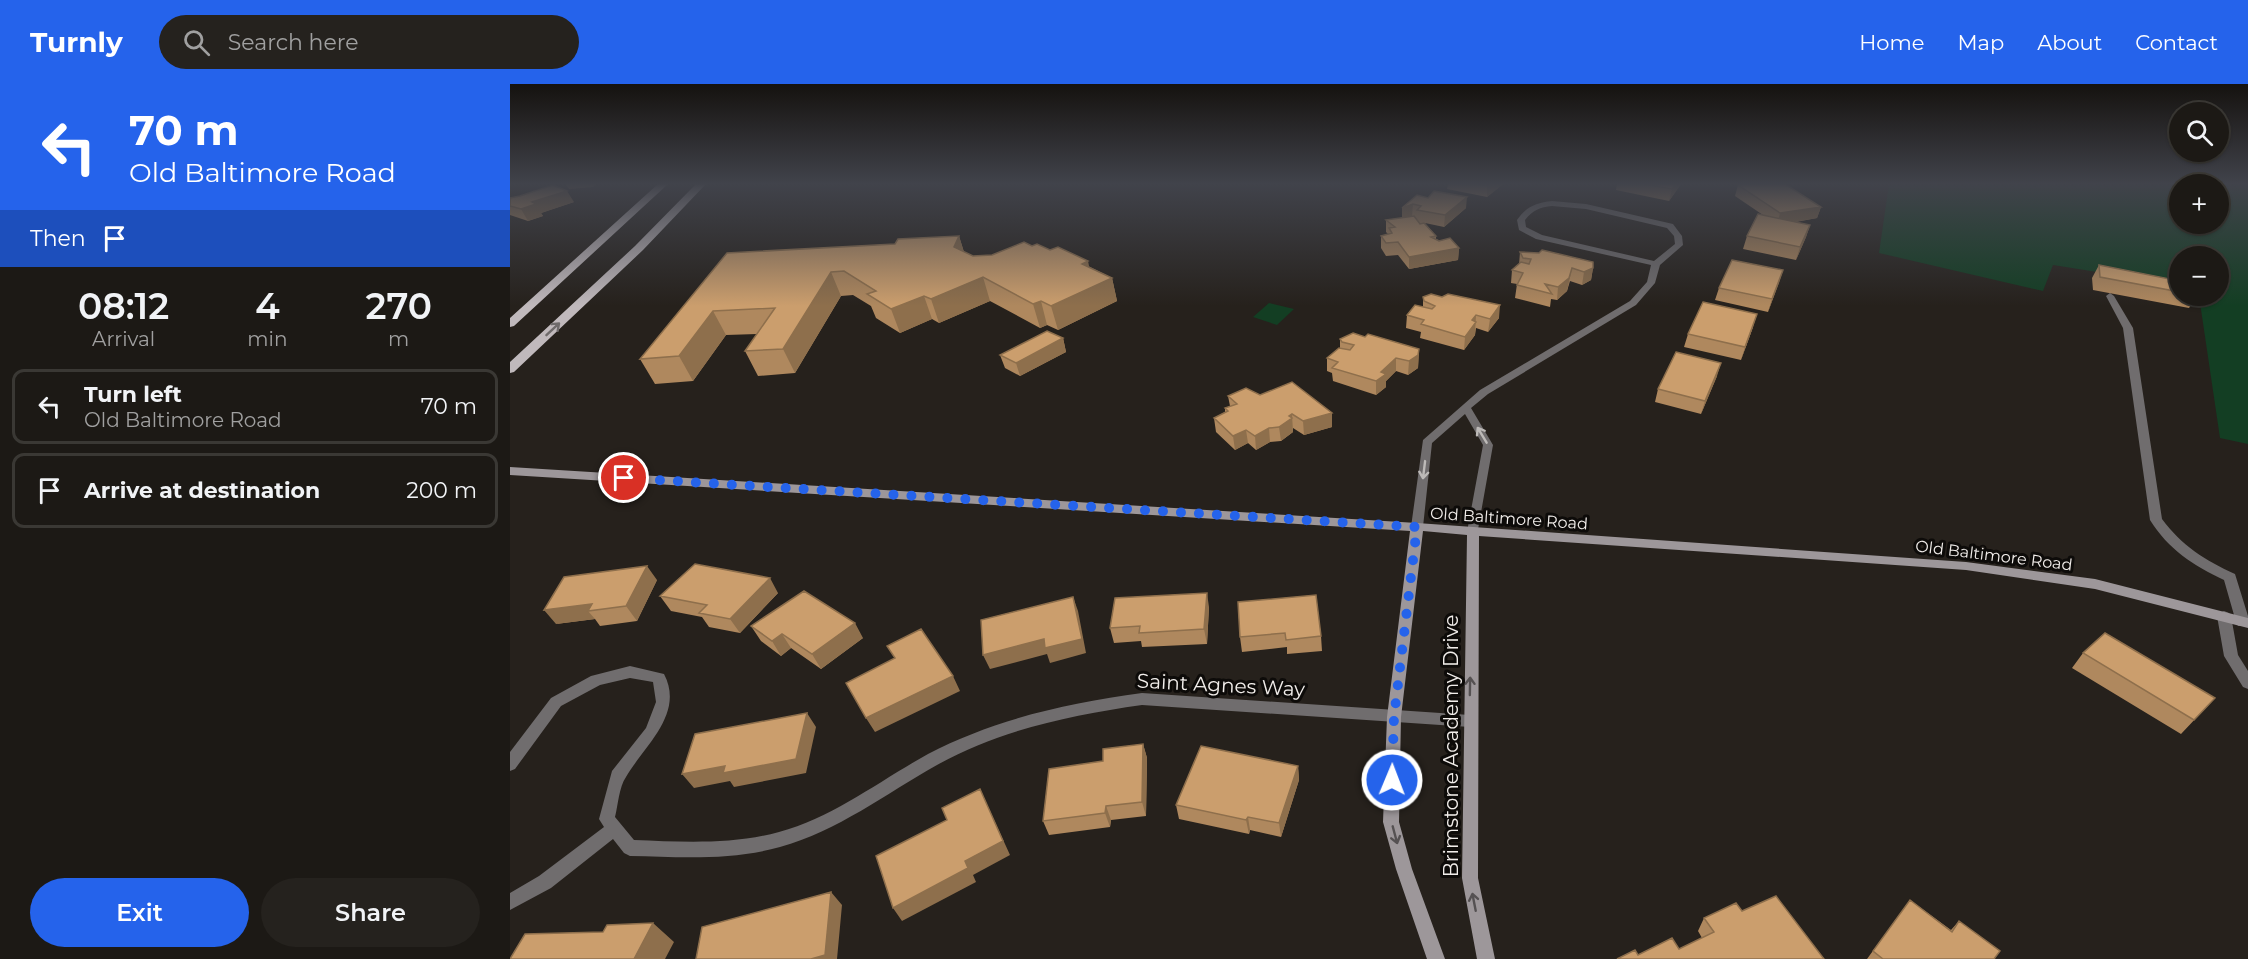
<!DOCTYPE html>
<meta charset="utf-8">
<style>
:root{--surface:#1c1915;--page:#25221e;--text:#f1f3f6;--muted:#a0a0a0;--line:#3a3834;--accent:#2563eb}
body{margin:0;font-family:Montserrat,sans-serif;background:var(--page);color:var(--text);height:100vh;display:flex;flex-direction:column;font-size:22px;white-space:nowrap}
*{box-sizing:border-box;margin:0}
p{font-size:20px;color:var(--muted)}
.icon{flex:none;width:33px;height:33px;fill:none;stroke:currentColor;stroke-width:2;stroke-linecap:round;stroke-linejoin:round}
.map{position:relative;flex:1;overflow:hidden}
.drawer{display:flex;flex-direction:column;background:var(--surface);width:510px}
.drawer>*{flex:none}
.top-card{background:#2563eb;color:#fff;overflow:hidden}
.tools{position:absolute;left:1659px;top:18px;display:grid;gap:12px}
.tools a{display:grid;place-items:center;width:60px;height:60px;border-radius:50%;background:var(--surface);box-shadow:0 2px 4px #0004,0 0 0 2px var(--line);font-size:30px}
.pin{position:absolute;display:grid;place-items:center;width:51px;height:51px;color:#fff;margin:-26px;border:3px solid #fff;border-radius:50%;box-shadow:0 2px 6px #0007}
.me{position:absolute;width:66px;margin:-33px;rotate:1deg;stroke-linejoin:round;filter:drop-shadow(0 0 4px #0008)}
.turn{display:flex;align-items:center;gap:21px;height:126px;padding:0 30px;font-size:27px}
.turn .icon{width:78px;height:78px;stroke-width:2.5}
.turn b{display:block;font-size:42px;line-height:51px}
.then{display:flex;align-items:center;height:57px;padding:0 30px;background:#0003;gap:12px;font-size:22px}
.eta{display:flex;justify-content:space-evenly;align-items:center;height:102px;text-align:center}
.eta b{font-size:36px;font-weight:600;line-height:42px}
.button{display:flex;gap:12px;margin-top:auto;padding:12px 30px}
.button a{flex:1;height:69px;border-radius:36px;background:var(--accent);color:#fff;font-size:24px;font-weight:600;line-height:69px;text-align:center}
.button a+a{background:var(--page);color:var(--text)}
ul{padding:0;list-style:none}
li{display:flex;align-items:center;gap:18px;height:75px;margin:0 12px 9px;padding:0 18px;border:3px solid var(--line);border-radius:12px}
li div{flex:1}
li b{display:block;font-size:22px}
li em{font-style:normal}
header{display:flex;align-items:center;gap:36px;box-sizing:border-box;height:84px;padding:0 30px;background:var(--accent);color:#fff}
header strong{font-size:28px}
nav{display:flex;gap:33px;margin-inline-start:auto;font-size:21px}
.search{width:420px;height:54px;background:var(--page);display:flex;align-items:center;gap:15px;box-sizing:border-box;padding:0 21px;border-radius:33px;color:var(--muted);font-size:22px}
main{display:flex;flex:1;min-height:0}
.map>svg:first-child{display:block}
.green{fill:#133e23;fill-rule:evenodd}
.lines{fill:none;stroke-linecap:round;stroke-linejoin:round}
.lane{fill:#706d6e;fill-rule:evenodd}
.street{fill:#706d6e;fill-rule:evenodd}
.secondary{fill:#9d979a;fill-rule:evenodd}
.primary{fill:#c0b9bc;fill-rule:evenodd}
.wall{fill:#af885e}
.shaded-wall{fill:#8e6f4c}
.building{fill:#cb9e6d;stroke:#8e6f4c;stroke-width:1.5}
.oneway{stroke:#6f6b6b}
.oneway2{stroke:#bdbab8}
.oneway3{stroke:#555152}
.route{stroke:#2563eb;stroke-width:10;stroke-dasharray:0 18}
.labels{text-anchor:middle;stroke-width:6;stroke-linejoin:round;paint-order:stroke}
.street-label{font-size:16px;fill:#f1edea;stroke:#0d0b09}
.near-street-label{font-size:20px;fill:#f1edea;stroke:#0d0b09}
</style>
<header>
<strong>Turnly</strong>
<div class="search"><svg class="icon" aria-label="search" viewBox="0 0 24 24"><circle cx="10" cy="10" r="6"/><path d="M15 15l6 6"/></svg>Search here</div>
<nav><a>Home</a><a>Map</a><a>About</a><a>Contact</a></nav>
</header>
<main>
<section class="drawer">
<div class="top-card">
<div class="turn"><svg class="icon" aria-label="left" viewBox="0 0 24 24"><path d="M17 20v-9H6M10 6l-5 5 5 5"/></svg><div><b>70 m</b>Old Baltimore Road</div></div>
<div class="then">Then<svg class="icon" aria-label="arrive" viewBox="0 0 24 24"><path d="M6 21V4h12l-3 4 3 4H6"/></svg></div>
</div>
<div class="eta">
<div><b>08:12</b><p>Arrival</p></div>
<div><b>4</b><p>min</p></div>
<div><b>270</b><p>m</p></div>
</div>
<ul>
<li><svg class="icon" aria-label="left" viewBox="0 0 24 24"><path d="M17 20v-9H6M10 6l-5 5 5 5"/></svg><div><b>Turn left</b><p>Old Baltimore Road</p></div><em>70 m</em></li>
<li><svg class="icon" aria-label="arrive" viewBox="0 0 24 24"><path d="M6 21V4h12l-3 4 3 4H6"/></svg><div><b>Arrive at destination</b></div><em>200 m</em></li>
</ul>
<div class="button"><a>Exit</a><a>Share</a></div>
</section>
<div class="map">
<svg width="1738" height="875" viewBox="0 0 1738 875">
<rect width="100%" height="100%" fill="#26211c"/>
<path class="green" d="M1379,100H1738V360L1710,354L1689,212H1708V172H1670L1669,201L1543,181L1533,207L1369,169ZM1670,100H1708V140H1670Z
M759,219L784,225L767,241L743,233Z"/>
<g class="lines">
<path class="lane" d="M1600,209L1604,212L1623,244L1652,435C1671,461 1696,477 1725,490L1738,532V542H1728L1726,538L1714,496C1684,482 1658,465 1640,436L1613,244L1596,212Z
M1714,527L1719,529L1721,532L1728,571L1738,587V605L1733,603L1714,572L1707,532L1709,529Z"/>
<path class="street" d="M1042,117L1076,120L1163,140L1172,152L1173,161L1150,181L1145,199L1126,221L978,310L961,324L983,361L967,451L963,452L957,448L973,361L955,330L922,359L913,443L911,446H903L901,443L913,356L970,306L1120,217L1137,198L1141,181L1026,155L1009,146L1007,136C1017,122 1026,119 1042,117ZM1042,122L1076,125L1157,144L1164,152L1165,160L1144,177L1032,151L1016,143L1015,136C1023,126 1030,123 1042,122Z
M120,582L154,590C175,630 134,662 116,693C109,703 108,721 105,733L124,756C172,758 222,761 269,748C324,733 369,697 418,670C485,635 558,619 632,609L960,631L965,633L967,637L965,641L960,643L632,621C561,631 490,646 427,681C375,710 328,747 270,763C221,777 170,773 120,772L114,769L103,755L41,804L0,826V809L29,792L94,743L89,735L102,687L136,644L146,618L143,598L120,594L90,601L51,622L5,685L0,687V668L41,614L81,592Z"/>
<path class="secondary" d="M0,383L907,439L1456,478L1585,495L1738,534V544L1585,505L1456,486L969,452L968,794L985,875H967L952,794L957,451L913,447L891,633L889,738L902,785L935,875H917L886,785L873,738L877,633L900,447L0,391Z"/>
<path class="primary" d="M148,100H158L4,242L0,243V234Z
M186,100H196L133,166L4,288L0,289V278L125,162Z"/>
</g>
<path class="wall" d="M938,100H993L977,113L937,105Z
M1107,100H1171L1159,117L1106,106Z
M1228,101L1311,123L1307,134L1286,138L1300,141L1296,153L1286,176L1233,165L1237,152L1253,131L1225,112Z
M907,111L956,124L934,143L915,139L926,152V155L949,164L948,176L899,185L888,171L876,172L871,164V152L878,150L876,148V136L892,134V124Z
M0,114L64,118L31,129L33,132L18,137L0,131Z
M449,152L454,168L463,172L482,171L522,162L580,183L602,194L607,217L548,246L537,241L530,244L480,217L429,239L422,235L390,249L366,234L361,222L343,211L331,212L285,289L248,292L235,267L247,250L216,251L183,297L145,300L130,275L217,169L385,160Z
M1010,168L1083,184L1081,196L1072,201L1060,197L1057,207L1047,216L1041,215L1040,223L1005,214L1007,200L1001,199L1002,186L1009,181Z
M1589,181L1670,197V212H1687L1679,224L1583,206L1582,194Z
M1273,186L1258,228L1205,216L1209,204Z
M913,213L989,234L978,248L966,244L965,251L954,266L910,254L911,248L896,244L897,231L913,223Z
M1243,243L1231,276L1174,263L1178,250Z
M553,254L556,268L510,292L495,284L490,271Z
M830,255L909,265L908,284L898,291L886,287L876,297V303L866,311L823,297L822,289L817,287V274L830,264Z
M1207,292L1191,330L1145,318L1148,305Z
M750,311L822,329V343L794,351L783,344V348L771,357L760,358L746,366L738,359L725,366L706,348L704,334L715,328V324L720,322L718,312Z
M147,496L127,537L90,542L85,535L46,540Z
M268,509L230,549L199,543L192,533L161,527L150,512Z
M728,518L811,552L812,567L777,570V563L732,568L730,553Z
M699,523L697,560L632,563L631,557L604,559L600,544Z
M241,542L353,554L311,585L281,564L271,572L251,557Z
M1573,569L1705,614L1671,650L1562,584Z
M633,660L637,674L636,732L601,736L600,743L539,751L533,737L593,677Z
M788,682L789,696L771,753L740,746L739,750L669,735L666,721Z
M1400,816L1441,846L1449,837L1484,875H1357Z
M1232,827L1314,875L1128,871L1169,865L1192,854L1188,847L1194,834Z"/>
<path class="shaded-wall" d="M55,100H86L83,103L59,105Z
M980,100H993L977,113V102Z
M1166,100H1171L1159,117L1162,105Z
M57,107L64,118L31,129L33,132L18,137L11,125L22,118Z
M957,113L956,124L934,143L935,131Z
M903,120L902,132L892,135V124Z
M1311,123L1307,134L1267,141L1270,129Z
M1300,141L1296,153L1286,176L1290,163Z
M449,152L456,175L444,163Z
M949,164L948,176L899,185V173Z
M578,177L583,201L572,180Z
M1062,184L1057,207L1047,216L1048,203Z
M1083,184L1081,196L1072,201L1074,188Z
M1273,186L1269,199L1258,228L1262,215Z
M321,188L331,212L285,289L273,265Z
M473,193L480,217L429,239L421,215Z
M602,194L607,217L548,246L541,222Z
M414,212L422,235L390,249L381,225Z
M531,217L537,241L530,244L523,220Z
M990,221L989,234L978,248L980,235Z
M203,227L216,251L183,297L169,272Z
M1247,230L1243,243L1231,276L1235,263Z
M966,231L965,251L954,266L955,253L962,236Z
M553,254L556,268L510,292L506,279Z
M909,265L908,284L898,291L899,277Z
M886,274V287L876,297V303L866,311V297L871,288Z
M1211,279L1207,292L1191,330L1195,317Z
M822,329V343L794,351L793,337Z
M782,330L783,348L771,357L769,343L779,332Z
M759,344L760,358L746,366L745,352Z
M736,346L738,359L725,366L723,352Z
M137,482L147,496L127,537L116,522Z
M260,494L268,509L230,549L220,535Z
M697,509L699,523L697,560L694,545Z
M563,513L568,527L576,569L540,579L537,570L480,585L473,571Z
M82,520L78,527L85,535L46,540L34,526Z
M345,539L353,554L311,585L302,570Z
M272,550L281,564L271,572L262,557Z
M443,592L450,607L365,648L356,634Z
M297,629L306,643L296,689L224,703L220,697L184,704L172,690Z
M633,660L637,674L636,732L632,718Z
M788,682L789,696L771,753L769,739Z
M470,705L500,771L463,791L466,798L392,837L383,824L455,777Z
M596,722L601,736L600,743L595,729Z
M738,733L740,746L739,750L736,736Z
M321,808L332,821L327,875H301Z
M143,839L164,858L155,875H124Z"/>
<path class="building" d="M968,100H980L977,102Z
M1133,100H1166L1162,105Z
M1235,100H1275L1311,123L1270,129L1228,101Z
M43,101L57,107L22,118L26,120L11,125L0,122V114L10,112Z
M924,107L957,113L935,131L907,126L911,122L903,120L892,124L907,111L918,114Z
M1248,130L1300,141L1290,163L1237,152Z
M904,132L910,140L914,139L926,152L921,153L929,157L940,154L949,164L899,173L888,158L876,159L871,152L882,149L879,144L885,143L876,136Z
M449,152L444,163L463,172L482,171L514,158L522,162L527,160L540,166L548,163L578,177L572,180L602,194L541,222L531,217L523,220L473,193L421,215L414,212L381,225L357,210L366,207L334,187L321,188L273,265L235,267L265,224L203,227L169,272L130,275L217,169L385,160L388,155Z
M1032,166L1083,178V184L1074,188L1062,184L1059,194L1048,203L1035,200L1042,210L1007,201L1013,189L1002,186L1011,178L1019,180L1021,175L1013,174L1010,168L1029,169Z
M1222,176L1273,186L1262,215L1209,204Z
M1589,181L1670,197V208L1590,193Z
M921,210L932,213L938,210L990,221L980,235L966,231L962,236L966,238L955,253L911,240L914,236L897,231L905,221L922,225L925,222L914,217L913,213Z
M1193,218L1247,230L1235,263L1178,250Z
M537,247L553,254L506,279L490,271Z
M843,249L855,253L858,250L909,265L908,271L899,277L886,274L871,288L876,290L866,297L822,284L828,278L817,274L829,264L840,266L844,261L832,258L830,255Z
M1166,268L1211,279L1195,317L1148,305Z
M782,298L822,329L793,337L782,330L779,332L782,334L769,343L759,344L745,352L736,346L723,352L704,334L718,327L715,324L727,320L718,312L736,304L750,311Z
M185,480L260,494L220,535L189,529L197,521L150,512Z
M137,482L116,522L78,527L82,520L34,526L54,493Z
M294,507L345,539L302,570L272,550L262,557L241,542Z
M697,509L694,545L629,549L630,542L600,544L605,514Z
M806,511L811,552L776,556L775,549L730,553L728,518Z
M563,513L572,555L535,564L534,555L473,571L471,536Z
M411,545L443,592L356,634L336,599L385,574L377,562Z
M1595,549L1705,614L1684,636L1573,569Z
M297,629L286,675L213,689L215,682L172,690L185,650Z
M633,660L632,718L596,722L595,729L533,737L539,685L593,677V665Z
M691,662L788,682L769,739L738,733L736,736L666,721Z
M470,705L493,757L455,777L458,784L383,824L366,772L437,736L432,724Z
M321,808L315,871L301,875H186L192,843Z
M1266,812L1314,875H1107L1125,866L1128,871L1162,854L1169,865L1204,848L1194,834L1226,819L1232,827Z
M1400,816L1442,848L1449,837L1490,867L1484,875H1373L1363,867Z
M143,839L124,875H0L15,850L93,848L97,841Z"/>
<defs><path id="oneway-shaft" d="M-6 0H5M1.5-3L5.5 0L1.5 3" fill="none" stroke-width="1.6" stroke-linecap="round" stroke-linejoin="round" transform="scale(1.5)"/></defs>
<use class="oneway" href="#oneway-shaft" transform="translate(43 245) rotate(-43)"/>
<g class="oneway2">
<use href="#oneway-shaft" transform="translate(972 351) rotate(-121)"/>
<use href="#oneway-shaft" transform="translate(914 386) rotate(97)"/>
</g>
<g class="oneway3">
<use href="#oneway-shaft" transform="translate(960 602) rotate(-89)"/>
<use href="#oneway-shaft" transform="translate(885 751) rotate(75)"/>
<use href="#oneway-shaft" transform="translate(964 818) rotate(-101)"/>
</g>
<linearGradient id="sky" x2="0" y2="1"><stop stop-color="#15120f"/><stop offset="0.45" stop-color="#41434b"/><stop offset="1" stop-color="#41434b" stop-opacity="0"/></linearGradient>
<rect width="1738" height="222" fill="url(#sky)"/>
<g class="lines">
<path class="route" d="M114,394L907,443L884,633L882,696"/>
</g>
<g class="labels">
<g class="street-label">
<text transform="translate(999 434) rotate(4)" y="6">Old Baltimore Road</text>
<text transform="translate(1484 471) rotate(7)" y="6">Old Baltimore Road</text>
</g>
<g class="near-street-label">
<text transform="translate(711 601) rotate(3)" y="7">Saint Agnes Way</text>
<text transform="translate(941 662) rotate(-90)" y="7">Brimstone Academy Drive</text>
</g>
</g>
</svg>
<div class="tools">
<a><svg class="icon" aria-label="search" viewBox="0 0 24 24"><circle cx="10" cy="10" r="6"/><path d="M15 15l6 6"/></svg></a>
<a>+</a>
<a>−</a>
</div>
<div class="pin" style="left:114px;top:394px;background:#d93025"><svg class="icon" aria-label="arrive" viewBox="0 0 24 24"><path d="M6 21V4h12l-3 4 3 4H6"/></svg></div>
<svg class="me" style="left:882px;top:696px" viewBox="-20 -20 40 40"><circle r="17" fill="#2563eb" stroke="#fff" stroke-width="3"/><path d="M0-11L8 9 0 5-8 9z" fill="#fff"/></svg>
</div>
</main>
